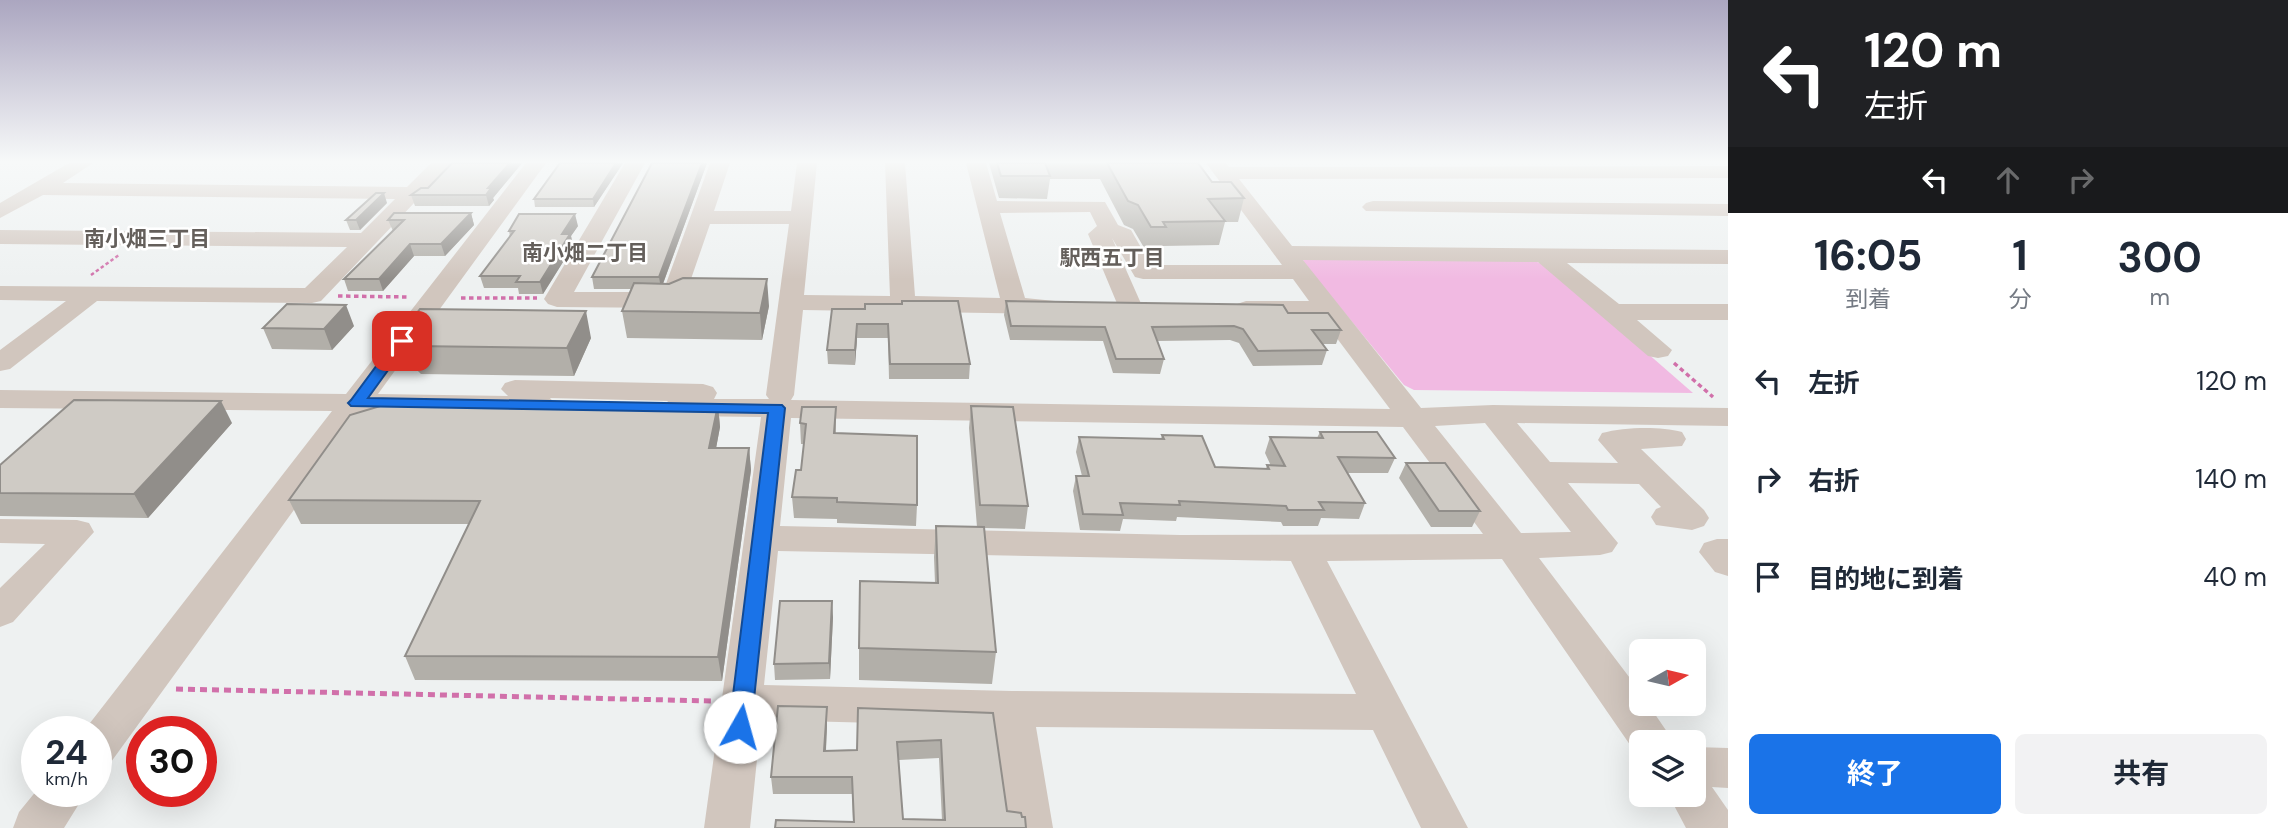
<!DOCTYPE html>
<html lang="ja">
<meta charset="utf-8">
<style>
:root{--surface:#fff;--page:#f2f2f3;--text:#1f2937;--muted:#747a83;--accent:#1a73e8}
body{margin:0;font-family:"DM Sans","Noto Sans JP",sans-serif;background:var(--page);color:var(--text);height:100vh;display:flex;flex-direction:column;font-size:26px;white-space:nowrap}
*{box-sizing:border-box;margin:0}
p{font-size:23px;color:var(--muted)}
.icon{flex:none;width:38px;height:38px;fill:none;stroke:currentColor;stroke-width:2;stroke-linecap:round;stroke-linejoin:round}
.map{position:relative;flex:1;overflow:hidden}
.drawer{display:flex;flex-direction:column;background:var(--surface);width:560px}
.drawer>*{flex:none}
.banner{background:#202124;color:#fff;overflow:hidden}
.needle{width:46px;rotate:82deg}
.tools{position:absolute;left:1629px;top:639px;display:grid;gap:14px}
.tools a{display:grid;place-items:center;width:77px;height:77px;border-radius:10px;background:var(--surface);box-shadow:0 7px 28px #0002;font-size:35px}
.speed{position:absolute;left:21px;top:716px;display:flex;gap:14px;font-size:35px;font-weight:700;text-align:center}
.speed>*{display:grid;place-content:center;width:91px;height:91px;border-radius:50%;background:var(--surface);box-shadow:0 7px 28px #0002;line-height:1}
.speed small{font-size:18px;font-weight:400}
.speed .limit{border:10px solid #d22;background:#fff;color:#111}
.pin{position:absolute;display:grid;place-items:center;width:60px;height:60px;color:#fff;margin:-30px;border-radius:14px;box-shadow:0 4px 10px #0006}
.me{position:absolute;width:77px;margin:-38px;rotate:7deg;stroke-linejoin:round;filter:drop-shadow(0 0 5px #0008)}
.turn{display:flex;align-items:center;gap:24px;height:147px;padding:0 21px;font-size:32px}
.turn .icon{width:91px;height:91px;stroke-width:2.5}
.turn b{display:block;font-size:49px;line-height:60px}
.lanes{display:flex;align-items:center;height:66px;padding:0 21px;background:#0003;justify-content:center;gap:35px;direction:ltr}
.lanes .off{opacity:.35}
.eta{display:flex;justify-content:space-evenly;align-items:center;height:119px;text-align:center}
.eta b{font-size:42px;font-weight:700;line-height:49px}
.action{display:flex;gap:14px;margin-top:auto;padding:14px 21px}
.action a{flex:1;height:80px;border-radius:10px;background:var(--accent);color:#fff;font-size:28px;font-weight:700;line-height:80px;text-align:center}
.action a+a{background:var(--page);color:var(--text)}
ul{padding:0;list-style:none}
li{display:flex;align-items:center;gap:21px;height:98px;padding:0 21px}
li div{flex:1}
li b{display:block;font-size:26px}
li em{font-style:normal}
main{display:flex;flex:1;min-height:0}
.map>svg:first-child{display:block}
.green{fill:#f1bae2}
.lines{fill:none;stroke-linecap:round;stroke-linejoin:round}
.path-far2{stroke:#d170aa;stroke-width:2.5;stroke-dasharray:3.5 2.5;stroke-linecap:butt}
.path-far1{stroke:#d170aa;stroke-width:3.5;stroke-dasharray:4.5 3.5;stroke-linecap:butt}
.path{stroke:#d170aa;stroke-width:5;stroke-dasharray:7 5;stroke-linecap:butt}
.minor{fill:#d1c6be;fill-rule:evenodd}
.wall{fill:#b2afa9;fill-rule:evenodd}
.shaded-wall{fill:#918e8a}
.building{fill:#cfcbc5;stroke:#918e8a;stroke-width:2;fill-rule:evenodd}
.route{fill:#1a73e8;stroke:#114b97;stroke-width:2}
.labels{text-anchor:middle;stroke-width:5;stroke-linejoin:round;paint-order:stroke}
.far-neighbourhood-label{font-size:21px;font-weight:bold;fill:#645f5b;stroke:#fff}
</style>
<main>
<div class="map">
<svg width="1728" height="828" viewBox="0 0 1728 828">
<rect width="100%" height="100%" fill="#eef1f1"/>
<path class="green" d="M1306,259L1533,261L1545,264L1693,393L1414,390L1404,385L1302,261Z"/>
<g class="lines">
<path class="path-far2" d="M91,275L119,255"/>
<path class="path-far1" d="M338,296L408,297
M461,298H537
M1674,363L1713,397"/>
<path class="path" d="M176,689L714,701"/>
<path class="minor" d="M69,163H93L63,183L407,187L431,163H452L321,301L312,303L97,301L10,369L0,371V350L66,301L0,300V286L305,288L347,247L0,244V230L361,233L395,199L43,195L0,218V203Z
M526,163H546L378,394L508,396L501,389L505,383L515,380L703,384L713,387L717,393L714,399H769L766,395L789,224H710L682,305L673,308L557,307L548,304L544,299L625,163H645L574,292H663L710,163H730L714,211H791L797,163H817L804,295L890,296L885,163H905L915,296L1000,298L966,163H986L997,201L1105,202L1118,225L1131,230L1151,265H1282L1206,163H1226L1229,167L1728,166V178L1239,179L1292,246L1728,250V264L1567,263L1619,304H1728V320H1637L1672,350L1668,356L1658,358L1648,356L1538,262L1303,260L1421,408L1493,405L1728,408V426L1517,423L1550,462L1618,463L1598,440L1602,433C1625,427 1659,426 1682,432L1686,439L1682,446L1641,449L1704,510L1709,518L1704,526L1692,530L1656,525L1651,517L1656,509L1661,507L1639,484L1568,483L1618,543L1612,552L1600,555L1539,558L1642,694V704H1648L1674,742H1642V757L1637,755L1502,559L1327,561L1468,828H1421L1373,730L1036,727L1053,828H1007L993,726L761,720L750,828H704L761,417L679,416L669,413L664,407L668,401L550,398L556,405L551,411L541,414L365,412L111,762L96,767V732H83L332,411L0,408V390L346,394ZM1090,212L1097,226L1088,234L1121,313L1130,316L1139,313L1143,308L1112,238L1135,277L1143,279H1293L1309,301H1246L1237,304L1233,309L1237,314L1246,317H1321L1390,409L791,400L794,395L803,310L1046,314L1055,311L1059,306L1055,301L1025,298L1000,213ZM791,418L1403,427L1483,534L1180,535L780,526ZM1485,423L1571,532L1521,533L1435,426ZM778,551L1291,561L1356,694L1012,691L764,685Z
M1373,201L1728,204V216L1366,211L1362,207L1366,203Z
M0,519L77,520L89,523L94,532L13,622L0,627V588L45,544L0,543Z
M1717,539H1728V576L1715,572L1699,552L1704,543Z
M1694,747L1728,748V788L1712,787L1728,810V828H1686L1668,794H1694Z
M37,790V791H87L64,828H13L19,812Z"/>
</g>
<path class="wall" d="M452,163H522L493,198L494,200L489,206H415L411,195L428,188Z
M623,163L594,207H535L534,199Z
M652,163H707L663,284L769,306L762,340L627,338L622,311L631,289H594L592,277Z
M989,163H1198L1212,182L1244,198L1238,222H1225L1219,245L1162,246L1161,251H1146L1133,229L1124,225L1100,179H1050L1047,199L999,198Z
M387,203L360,230H350L346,220Z
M471,213L474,225L445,256H414L383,291H348L344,279L393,231L388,220Z
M578,226L571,236L573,246L543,294H519L518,288H484L480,276L510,237L509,231Z
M1006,301L1288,313L1341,330L1336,344H1322L1327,350L1322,365L1253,366L1239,343L1230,340L1157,341L1164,359L1160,374L1113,373L1103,341L1010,340L1004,315Z
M865,309L970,364L969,379H889L888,338H857L855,365L828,364L827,350Z
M354,326L332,350L272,349L263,328Z
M400,335L591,338L574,376L421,374L409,362Z
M718,405L720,427L716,448H749L751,470L722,681L415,680L405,656L469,524H301L289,500Z
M971,406L1028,506L1025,529L984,528L996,652L992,684L859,680V648L935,583L934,557L936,526L977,527L969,428Z
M836,407V433L917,505L916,526L837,523V519L794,518L792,497L801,470L804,444H801L800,423Z
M232,423L148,518L0,516V465Z
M1320,432L1395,458L1388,473H1347L1365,503L1359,519L1321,518L1318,526H1283L1281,522L1177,517L1176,521L1123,519L1120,531L1080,530L1073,491L1076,476H1082L1076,452L1079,437L1161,439L1162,435L1215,467L1266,469L1267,465L1271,466L1265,453L1270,437L1317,438Z
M1406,463L1480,511L1472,527H1431L1399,478Z
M833,617L830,679L775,680L774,664Z
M993,713L1007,811L1022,817L1026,828L853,822L852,794H773L771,777L827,724L826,751L857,750ZM939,758L942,820L903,819L899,760Z"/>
<path class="shaded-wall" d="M510,163H522L493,198L494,200L489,206L486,195L488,188Z
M616,163H623L594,207L593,199Z
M702,163H707L661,289L659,277Z
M384,193L387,203L360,230L356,220Z
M471,213L474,225L445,256L441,244Z
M575,214L578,226L571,236L573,246L543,294L540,282L562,234Z
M410,244L414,256L383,291L379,279Z
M767,279L769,306L762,340L760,313Z
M346,305L354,326L332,350L324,329Z
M586,311L591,338L574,376L567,348Z
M857,324V338L855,365V350Z
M221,401L232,423L148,518L134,494Z
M718,405L720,427L712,470L709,448Z
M749,448L751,470L722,681L718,657Z
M832,601L833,617L830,679L829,663Z
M827,707V724L825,769L824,751Z"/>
<path class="building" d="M452,163H510L488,188H491L486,195H411L421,188H428Z
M560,163H616L593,199H534Z
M652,163H702L659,277H592Z
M997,163H1045L1050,176H1001Z
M1107,163H1198L1212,182H1231L1244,198L1208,199L1225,221L1163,222L1166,227H1151L1138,205L1128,201Z
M376,193H384L356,220H346Z
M394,213H471L441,244H410L379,279H344L404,220H388Z
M519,214H575L562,234H570L540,282H516L520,276H480L514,231H509Z
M683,278L767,279L760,313L622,311L634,283L669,284Z
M902,301H958L970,364H890L888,324H857L855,350H827L832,309H865V304H902Z
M1006,301L1283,305L1288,313H1328L1341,330H1312L1327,350L1258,351L1243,329L1234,326L1152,327L1164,359H1116L1105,327L1011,326Z
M287,304L346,305L324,329L263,328Z
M420,309L586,311L567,348L412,346L400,335Z
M74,400L221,401L134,494L0,493V465Z
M387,404L718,405L709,448H749L718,657L405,656L480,501L289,500L350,415Z
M971,406L1013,407L1028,506L980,505Z
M802,407H836L834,433L917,436V505L837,502V498L792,497L796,470H801L806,424L800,423Z
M1320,432H1377L1395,458L1338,457L1365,503L1319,502L1324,510H1288L1286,506L1179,501L1180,505L1120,503L1123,515L1083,514L1076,476H1089L1079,437L1164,439L1162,435L1202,436L1215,467L1269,469L1267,465L1285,466L1270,437L1323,438Z
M1406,463H1445L1480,511H1439Z
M936,526L984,527L996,652L859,648L860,581L938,583Z
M780,601H832L829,663L774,664Z
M778,706L827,707L824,751L857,750L858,708L993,713L1007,811L1021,813L1022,817H1025L1026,828H775L776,820L854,822L852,777H771ZM941,740L945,820L903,819L897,742Z"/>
<linearGradient id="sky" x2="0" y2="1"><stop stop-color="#aba6c0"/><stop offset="0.58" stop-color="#f7f9f9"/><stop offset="1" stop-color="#f7f9f9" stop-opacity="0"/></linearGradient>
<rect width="1728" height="279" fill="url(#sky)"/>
<path class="route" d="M402,337L409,341L368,398L782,405L785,408L751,727L748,734L740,737L732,734L729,727L768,413L351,406L348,403L351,400L397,338Z"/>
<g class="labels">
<g class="far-neighbourhood-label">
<text x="147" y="246">南小畑三丁目</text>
<text x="585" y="260">南小畑二丁目</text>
<text x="1112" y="265">駅西五丁目</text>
</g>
</g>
</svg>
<div class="tools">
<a><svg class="needle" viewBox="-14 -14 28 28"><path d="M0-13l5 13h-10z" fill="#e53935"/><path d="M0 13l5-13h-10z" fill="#747a83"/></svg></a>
<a><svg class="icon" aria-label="layers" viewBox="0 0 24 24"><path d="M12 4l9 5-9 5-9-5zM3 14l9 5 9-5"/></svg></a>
</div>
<div class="speed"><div>24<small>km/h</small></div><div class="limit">30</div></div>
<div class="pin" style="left:402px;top:341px;background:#d93025"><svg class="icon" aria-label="arrive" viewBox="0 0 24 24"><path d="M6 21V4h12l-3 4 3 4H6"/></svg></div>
<svg class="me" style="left:740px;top:727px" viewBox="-20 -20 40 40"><circle r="19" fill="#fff"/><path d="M0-13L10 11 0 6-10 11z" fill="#1a73e8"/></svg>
</div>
<section class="drawer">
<div class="banner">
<div class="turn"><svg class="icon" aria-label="left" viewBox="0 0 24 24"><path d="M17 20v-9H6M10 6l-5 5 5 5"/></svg><div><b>120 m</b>左折</div></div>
<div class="lanes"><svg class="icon" aria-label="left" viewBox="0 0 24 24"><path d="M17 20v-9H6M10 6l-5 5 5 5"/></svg><svg class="icon off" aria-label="ahead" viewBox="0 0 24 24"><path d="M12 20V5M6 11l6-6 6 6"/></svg><svg class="icon off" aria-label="right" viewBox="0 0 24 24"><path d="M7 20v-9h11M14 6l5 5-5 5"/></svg></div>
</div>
<div class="eta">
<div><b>16:05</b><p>到着</p></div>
<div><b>1</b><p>分</p></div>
<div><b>300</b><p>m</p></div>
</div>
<ul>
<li><svg class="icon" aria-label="left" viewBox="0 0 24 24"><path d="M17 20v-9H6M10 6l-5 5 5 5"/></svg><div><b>左折</b></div><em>120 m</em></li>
<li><svg class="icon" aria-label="right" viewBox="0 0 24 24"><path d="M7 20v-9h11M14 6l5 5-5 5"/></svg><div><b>右折</b></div><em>140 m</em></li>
<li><svg class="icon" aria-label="arrive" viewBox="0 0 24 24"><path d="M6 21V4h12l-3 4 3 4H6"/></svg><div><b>目的地に到着</b></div><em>40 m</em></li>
</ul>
<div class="action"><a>終了</a><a>共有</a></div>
</section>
</main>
